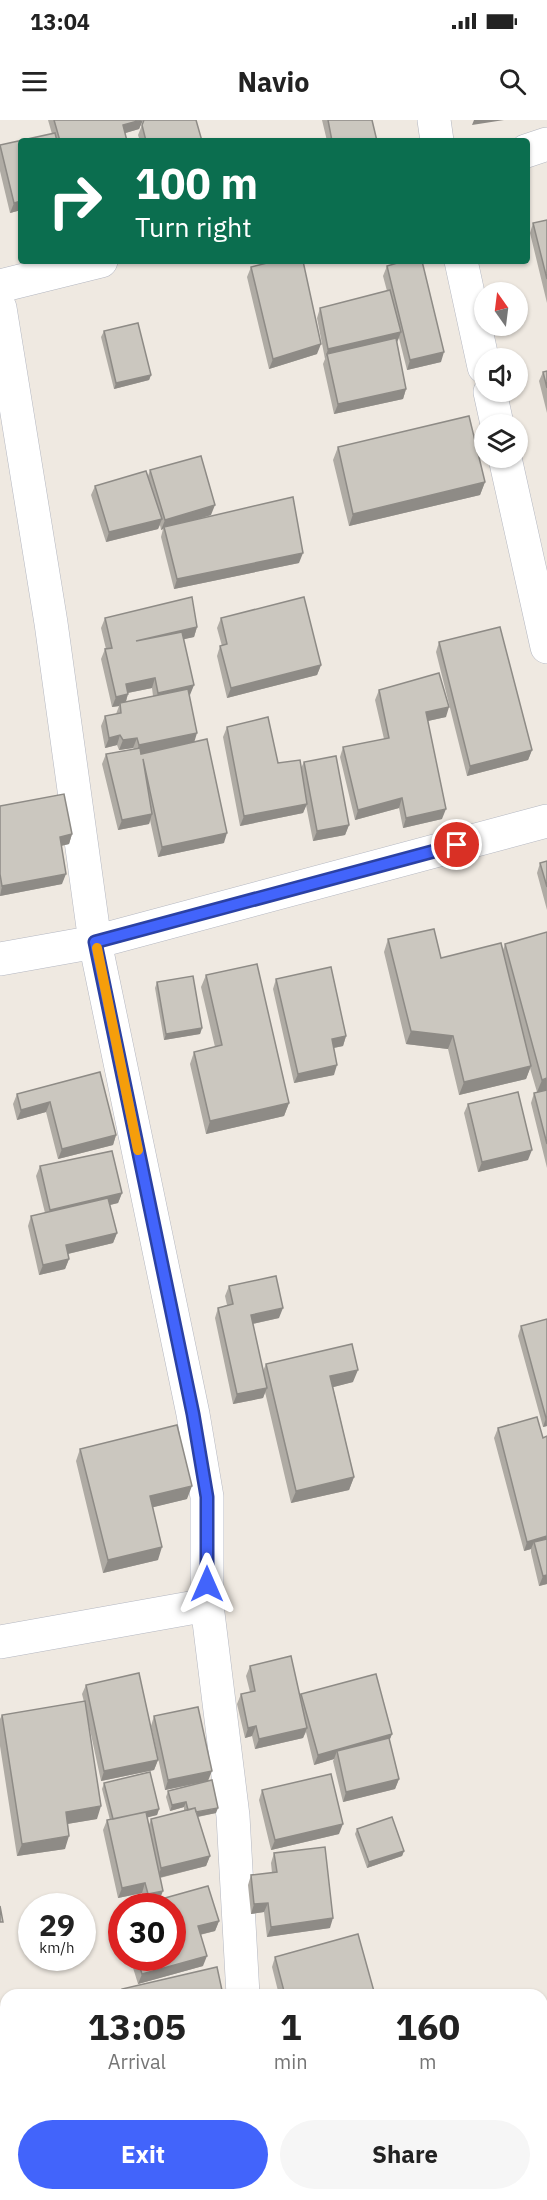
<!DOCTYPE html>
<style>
:root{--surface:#fff;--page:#f6f6f6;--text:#222;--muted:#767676;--accent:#4264fb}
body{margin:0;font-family:"IBM Plex Sans",sans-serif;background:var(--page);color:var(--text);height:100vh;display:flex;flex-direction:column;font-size:22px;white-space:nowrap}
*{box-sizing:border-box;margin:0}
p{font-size:20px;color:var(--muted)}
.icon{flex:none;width:33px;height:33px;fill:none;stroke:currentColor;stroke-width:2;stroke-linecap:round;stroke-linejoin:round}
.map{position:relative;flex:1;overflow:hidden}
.drawer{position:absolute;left:0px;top:1869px;width:548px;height:212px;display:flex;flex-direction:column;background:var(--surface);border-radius:18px 18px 0 0;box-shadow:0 2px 4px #0004}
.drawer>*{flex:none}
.guide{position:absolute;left:18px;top:18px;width:512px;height:126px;border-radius:6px;box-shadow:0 2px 4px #0004;background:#0b6e4f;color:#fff;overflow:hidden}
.needle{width:39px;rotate:346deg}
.buttons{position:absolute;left:474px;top:162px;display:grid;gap:12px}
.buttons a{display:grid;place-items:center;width:54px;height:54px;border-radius:50%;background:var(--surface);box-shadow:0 2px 4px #0004;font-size:30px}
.speed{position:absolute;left:18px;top:1773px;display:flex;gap:12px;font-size:30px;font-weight:700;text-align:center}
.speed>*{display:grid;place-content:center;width:78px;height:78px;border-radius:50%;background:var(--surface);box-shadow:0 2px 4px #0004;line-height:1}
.speed small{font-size:15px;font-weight:400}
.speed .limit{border:9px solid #d22;background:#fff;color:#111}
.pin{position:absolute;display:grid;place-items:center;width:51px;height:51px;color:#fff;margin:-26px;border:3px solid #fff;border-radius:50%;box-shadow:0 2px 6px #0007}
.me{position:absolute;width:66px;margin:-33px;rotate:0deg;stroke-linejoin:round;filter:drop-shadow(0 0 4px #0008)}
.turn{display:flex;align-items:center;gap:21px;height:126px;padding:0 18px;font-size:27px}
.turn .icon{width:78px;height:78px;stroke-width:2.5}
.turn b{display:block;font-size:42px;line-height:51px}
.eta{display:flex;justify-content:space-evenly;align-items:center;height:102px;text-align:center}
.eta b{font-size:36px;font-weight:700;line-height:42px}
.cta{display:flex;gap:12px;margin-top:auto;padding:12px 18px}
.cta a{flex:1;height:69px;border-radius:36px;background:var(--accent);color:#fff;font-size:24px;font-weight:700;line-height:69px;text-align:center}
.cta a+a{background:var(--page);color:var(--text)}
.status{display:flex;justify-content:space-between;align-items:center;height:42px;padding:0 30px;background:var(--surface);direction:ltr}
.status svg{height:16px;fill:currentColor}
header{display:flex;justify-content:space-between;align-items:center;height:78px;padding:0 18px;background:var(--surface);font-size:27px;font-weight:700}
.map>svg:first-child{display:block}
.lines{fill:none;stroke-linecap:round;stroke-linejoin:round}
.minor-casing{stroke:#b4b7c1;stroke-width:34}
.minor{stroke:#fff;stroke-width:33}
.wall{fill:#afaba4;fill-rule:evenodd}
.shaded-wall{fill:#8e8b86}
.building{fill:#cbc7bf;stroke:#8e8b86;stroke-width:1.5}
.route-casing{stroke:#2b41a3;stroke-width:15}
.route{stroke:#4264fb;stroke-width:10}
.slow{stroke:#f59e0b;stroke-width:10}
</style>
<div class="status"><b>13:04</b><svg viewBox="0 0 49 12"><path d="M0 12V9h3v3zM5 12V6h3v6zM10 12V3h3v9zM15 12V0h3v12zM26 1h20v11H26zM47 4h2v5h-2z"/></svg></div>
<header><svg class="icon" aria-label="menu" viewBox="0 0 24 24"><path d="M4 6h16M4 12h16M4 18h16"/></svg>Navio<svg class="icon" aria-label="search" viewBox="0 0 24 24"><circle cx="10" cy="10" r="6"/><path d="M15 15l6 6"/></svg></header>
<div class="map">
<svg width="547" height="2080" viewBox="0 0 547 2080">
<rect width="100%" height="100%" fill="#efe9e1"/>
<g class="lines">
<g class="minor-casing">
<path id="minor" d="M434,0L437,21
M526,31L547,24
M461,141L484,247
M0,166L101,141
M0,188L51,503L95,822L193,1294L207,1377V1485L233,1696L243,1875
M490,272L497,304
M505,338L547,527
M0,839L95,822L547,701
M0,1522L207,1485"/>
</g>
<use href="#minor" class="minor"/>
</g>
<path class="wall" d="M48,0H143L139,9L125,13L127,21H21V90L10,93L0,51V25L52,14Z
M322,0H372L377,21H327Z
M142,5L202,21H140L138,15Z
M547,100V183L530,113L533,103Z
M387,146L441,242L407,250L399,218L397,222L406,269L403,279L334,294L323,244L325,239L317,198L320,188L387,171L383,156Z
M251,147L317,234L269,249L247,157Z
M104,211L151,255L149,260L114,269L101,217Z
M547,251V293L539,261L543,252Z
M338,327L485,362L480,375L349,406L333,340Z
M150,350L211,395L202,398L299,443L174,469L161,417L163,409L161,410L160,405L158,409L106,422L91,375L95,366L148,356Z
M105,498L197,507L194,517L183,519L194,565L189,575L194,622L224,723L158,737L150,700L149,704L118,710L102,644L106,634L134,629L133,628L119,630L117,625L105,628L101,606L105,596L116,594L119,586L112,587L101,539L105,529H106L101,508ZM152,568L153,576L126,582L128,573Z
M221,498L321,545L317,555L227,578L217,536L220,526H222L217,508Z
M439,522L532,630L528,640L467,656L436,532Z
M379,570L446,597L428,601L442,699L403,708L399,688L355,700L340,637L343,627L384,619L375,580Z
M227,607L278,643L301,648L304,642L349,705L345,715L313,721L306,685L303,693L240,706L223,617Z
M0,686L72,714L69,724L61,726L62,764L0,776Z
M547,741V790L537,753L540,743Z
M388,819L441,838L503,830L505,824L547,970V1048L531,983L534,973L537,972L530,948L526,959L459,975L448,929L406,924L384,832Z
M206,855L289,983L284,996L206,1014L190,944L194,932L215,927L201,867Z
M276,859L346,916L343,926L334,928V955L294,963L273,869Z
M157,862L202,908L200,914L164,920L155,868Z
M100,952L116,1015L113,1025L58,1039L46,992L17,1000L13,984L17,974Z
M468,984L528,1040L478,1052L464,993Z
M40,1046L122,1073L118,1083L110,1085L117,1113L113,1123L68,1134L69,1139L65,1149L39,1155L28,1106L31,1096L45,1093L36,1056Z
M229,1166L279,1198L253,1204L263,1251L266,1244L353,1262L333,1267L354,1357L349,1370L291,1383L265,1272L263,1278L233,1284L215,1198L218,1188L227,1185L225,1176Z
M547,1199V1306L543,1307L518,1216L521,1206Z
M498,1308L543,1318L547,1316V1464L539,1466L531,1432V1429L524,1431L494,1318Z
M80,1329L187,1379L153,1387L158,1440L103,1453L76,1341Z
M250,1546L300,1577L301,1574L392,1614L389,1621L399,1659L395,1669L343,1682L333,1641L334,1639L314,1645L306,1612L303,1618L255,1629L252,1616L245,1618L237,1584L241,1574L250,1572L246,1556Z
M86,1565L158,1640L154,1650L101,1661L89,1605L97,1699L67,1704L65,1729L17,1736L0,1626V1599L2,1595L84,1582L82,1574Z
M154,1596L208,1661L165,1670L151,1606Z
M104,1663L159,1689L157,1695L147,1697L149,1705L151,1699L184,1691V1687L170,1691L166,1677L168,1671L216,1693L198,1697L210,1736L206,1746L160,1758V1779L219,1801L215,1811L200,1815L203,1846L138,1864L130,1838H172V1786H146L147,1784H145L142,1773L118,1778L103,1710L107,1700H110L102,1669Z
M262,1670L339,1714L271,1730L259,1680Z
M357,1709L404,1731L402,1736L367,1748L355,1714Z
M274,1733L330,1808L267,1817L264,1792L251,1794L248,1765L251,1755L272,1753L271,1743Z
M275,1837L375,1875H279L272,1847Z"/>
<path class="shaded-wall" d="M143,0L139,9L119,15L123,5Z
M474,0H504L472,5Z
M21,81V90L10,93L14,83Z
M401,212L397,222L328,238L327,234L325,239L328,229Z
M321,224L317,234L269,249L273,239Z
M444,232L441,242L407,250L410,240Z
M151,255L149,260L114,269L116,263Z
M406,269L403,279L334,294L338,284Z
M485,362L480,375L349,406L353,394Z
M215,385L211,395L165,409L164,407L163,409L161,410L165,400Z
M162,399L158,409L106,422L109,412Z
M303,433L299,443L174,469L177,459Z
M197,507L194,517L132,531L136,521Z
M321,545L317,555L227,578L231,568Z
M155,558L152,568L122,574L126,564Z
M194,565L190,575L155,583L158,573Z
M128,574L125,584L120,583L119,586L112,587L116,577Z
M449,587L446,597L423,602L426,592Z
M197,613L194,623L135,635L139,625Z
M120,615L117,625L105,628L109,618Z
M137,618L133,628L119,630L123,620Z
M532,630L528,640L467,656L470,646Z
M402,678L399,688L355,700L358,690Z
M307,684L303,693L240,706L244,696Z
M446,689L442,699L403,708L406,698Z
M152,694L149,704L118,710L122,700Z
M349,705L345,715L313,721L317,711Z
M227,713L224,723L158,737L162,727Z
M72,714L69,724L56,727L60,717Z
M66,754L62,764L0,776L2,766Z
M202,908L200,914L164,920L166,914Z
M411,911L453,916L448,929L406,924Z
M346,916L343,926L328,929L332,919Z
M337,945L334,955L294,963L298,954Z
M531,946L526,959L459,975L464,962Z
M547,958V970L537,972L542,960Z
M50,982L46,992L17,1000L21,990Z
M289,983L284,996L206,1014L210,1001Z
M116,1015L113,1025L58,1039L62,1029Z
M532,1030L528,1040L478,1052L482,1042Z
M122,1073L118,1083L47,1100L50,1090Z
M117,1113L113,1123L63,1135L66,1125Z
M69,1139L65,1149L39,1155L43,1145Z
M283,1188L279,1198L247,1205L251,1195Z
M358,1250L353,1262L326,1269L330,1256Z
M267,1268L263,1278L233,1284L237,1274Z
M547,1297V1306L543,1307L546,1298Z
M354,1357L349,1370L291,1383L296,1371Z
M192,1366L187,1379L146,1389L150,1376Z
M547,1416V1425L534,1422L531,1429L524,1431L527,1422Z
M162,1427L158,1440L103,1453L108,1440Z
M547,1455V1464L539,1466L543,1456Z
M256,1606L252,1616L245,1618L248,1608Z
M307,1608L303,1618L255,1629L259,1619Z
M392,1614L388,1624L337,1631L334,1639L314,1645L318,1635Z
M158,1640L154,1650L101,1661L104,1651Z
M212,1651L208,1661L165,1670L168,1660Z
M399,1659L395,1669L343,1682L346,1672Z
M186,1682L184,1687L170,1691L172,1685Z
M101,1686L97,1699L61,1705L66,1692Z
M218,1688L216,1693L186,1699L188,1694Z
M159,1689L157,1695L111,1707L113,1701Z
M343,1704L339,1714L271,1730L275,1720Z
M69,1716L65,1729L17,1736L22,1724Z
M404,1731L402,1736L367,1748L369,1742Z
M210,1736L206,1746L158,1758L161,1748Z
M145,1763L142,1773L118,1778L122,1768Z
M163,1771L159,1781L145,1784L148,1774Z
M268,1783L264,1792L251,1794L254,1784Z
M333,1798L330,1808L267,1817L271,1807Z
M219,1801L215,1811L194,1816L198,1806Z
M207,1836L203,1846L138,1864L142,1854Z"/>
<path class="building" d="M54,0H141L123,5L127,21H60Z
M144,0H196L202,21H146L142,5Z
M328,0H372L377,21H332Z
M55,13L57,21H21V81L14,83L0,25Z
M547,100V159L533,103Z
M275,141H303L321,224L273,239L251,147Z
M404,141H422L444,232L410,240L387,146Z
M390,170L401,212L328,229L320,188Z
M138,203L151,255L116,263L104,211Z
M396,218L406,269L338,284L327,234Z
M547,251V268L543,252Z
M469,296L485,362L353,394L338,327Z
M201,336L215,385L165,400L150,350Z
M146,351L162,399L109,412L95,366Z
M293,377L303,433L177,459L164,407Z
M192,477L197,507L136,521L182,512L194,565L158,573L155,558L126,564L128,574L116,577L105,529L112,528L105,498Z
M304,477L321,545L231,568L220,526L227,524L221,498Z
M500,507L532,630L470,646L439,522Z
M439,553L449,587L426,592L446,689L406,698L402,678L358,690L343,627L389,618L379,570Z
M188,569L197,613L139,625L137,618L123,620L120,615L109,618L105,596L121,593L120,583Z
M268,597L278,643L300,640L307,684L244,696L227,607Z
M207,619L227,713L162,727L143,639L152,694L122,700L106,634L140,628L141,634Z
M336,636L349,705L317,711L304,642Z
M64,674L72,714L60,717L66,754L2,766L0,754V686Z
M547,741V767L540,743Z
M434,809L441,838L501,823L531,946L464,962L453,916L411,911L388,819Z
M547,812V958L542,960L505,824Z
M257,844L289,983L210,1001L194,932L222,925L206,855Z
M331,847L346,916L332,919L337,945L298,954L276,859Z
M193,856L202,908L166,914L157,862Z
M100,952L116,1015L62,1029L50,982L21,990L17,974Z
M547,970V1024L534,973Z
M518,972L532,1030L482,1042L468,984Z
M112,1031L122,1073L50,1090L40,1046Z
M108,1078L117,1113L66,1125L69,1139L43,1145L31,1096Z
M276,1156L283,1188L251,1195L267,1268L237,1274L218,1188L233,1184L229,1166Z
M547,1199V1297L546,1298L521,1206Z
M352,1224L358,1250L330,1256L354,1357L296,1371L266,1244Z
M537,1297L543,1318L547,1316V1416L527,1422L498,1308Z
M177,1305L192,1366L150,1376L162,1427L108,1440L80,1329Z
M547,1419V1455L543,1456L534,1422Z
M291,1536L307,1608L259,1619L256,1606L248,1608L241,1574L255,1571L250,1546Z
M139,1553L158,1640L104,1651L86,1565Z
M376,1554L392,1614L318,1635L301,1574Z
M85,1581L101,1686L66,1692L69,1716L22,1724L2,1595Z
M198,1587L212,1651L168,1660L154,1596Z
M389,1618L399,1659L346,1672L337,1631Z
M150,1652L159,1689L113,1699L104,1663Z
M331,1654L343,1704L275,1720L262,1670Z
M212,1660L218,1688L196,1692L195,1688L188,1690L186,1682L172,1685L168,1671Z
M195,1688L210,1736L161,1748L151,1699Z
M146,1692L163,1771L148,1774L145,1763L122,1768L107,1700Z
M392,1697L404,1731L369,1742L357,1709Z
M325,1727L333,1798L271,1807L268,1783L254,1784L251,1755L277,1752L274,1733Z
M208,1766L219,1801L198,1806L207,1836L142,1854L137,1838H172V1786H148L147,1783Z
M0,1786L3,1802H0Z
M358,1814L375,1875H285L275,1837Z
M217,1847L223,1875H123L122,1869Z"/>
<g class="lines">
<g class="route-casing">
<path id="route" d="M207,1464V1377L193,1294L95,822L457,725"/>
</g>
<use href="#route" class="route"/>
<path class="slow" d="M97,828L138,1030"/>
</g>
</svg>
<div class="buttons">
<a><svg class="needle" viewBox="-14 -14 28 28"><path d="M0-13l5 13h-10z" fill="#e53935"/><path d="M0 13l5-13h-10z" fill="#767676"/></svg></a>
<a><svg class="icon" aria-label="sound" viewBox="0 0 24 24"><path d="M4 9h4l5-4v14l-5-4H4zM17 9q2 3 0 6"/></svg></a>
<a><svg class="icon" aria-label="layers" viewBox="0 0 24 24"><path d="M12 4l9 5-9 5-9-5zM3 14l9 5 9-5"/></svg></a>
</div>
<div class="speed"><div>29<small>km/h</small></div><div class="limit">30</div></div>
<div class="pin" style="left:457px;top:725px;background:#d93025"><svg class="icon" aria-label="arrive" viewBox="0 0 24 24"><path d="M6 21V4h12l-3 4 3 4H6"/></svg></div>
<svg class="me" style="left:207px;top:1464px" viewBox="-20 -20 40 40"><path d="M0-17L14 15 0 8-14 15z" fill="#4264fb" stroke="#fff" stroke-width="4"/></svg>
<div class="guide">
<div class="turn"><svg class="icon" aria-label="right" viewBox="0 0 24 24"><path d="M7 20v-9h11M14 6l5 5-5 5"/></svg><div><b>100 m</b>Turn right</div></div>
</div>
<section class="drawer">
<div class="eta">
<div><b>13:05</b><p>Arrival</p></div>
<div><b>1</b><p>min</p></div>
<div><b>160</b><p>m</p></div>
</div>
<div class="cta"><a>Exit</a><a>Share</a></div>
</section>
</div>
